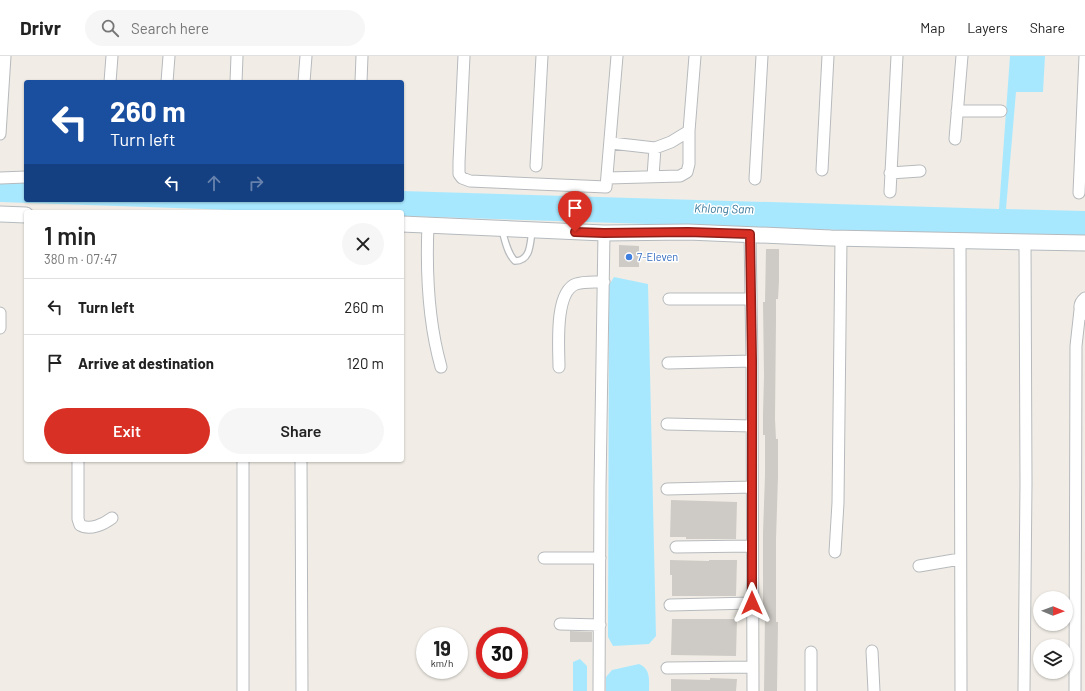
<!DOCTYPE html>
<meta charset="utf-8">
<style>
:root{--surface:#fff;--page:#f6f6f6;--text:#222;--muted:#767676;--line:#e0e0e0;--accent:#d93025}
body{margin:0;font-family:Barlow,sans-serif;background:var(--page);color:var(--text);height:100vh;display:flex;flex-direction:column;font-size:15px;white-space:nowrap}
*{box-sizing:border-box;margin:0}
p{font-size:13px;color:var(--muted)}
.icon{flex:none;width:22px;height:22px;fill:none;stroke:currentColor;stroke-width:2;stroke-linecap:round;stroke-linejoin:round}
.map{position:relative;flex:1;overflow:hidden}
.drawer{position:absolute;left:24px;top:154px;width:380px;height:252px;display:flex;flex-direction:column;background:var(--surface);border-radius:4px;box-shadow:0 1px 3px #0004}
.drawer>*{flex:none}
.banner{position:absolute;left:24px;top:24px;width:380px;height:122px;border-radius:4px;box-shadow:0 1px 3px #0004;background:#1a4fa0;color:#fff;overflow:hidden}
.needle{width:26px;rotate:91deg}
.buttons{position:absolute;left:1033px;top:535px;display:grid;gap:8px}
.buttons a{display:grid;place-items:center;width:40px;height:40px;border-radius:50%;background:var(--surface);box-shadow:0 1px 3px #0004;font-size:20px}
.speed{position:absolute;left:416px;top:571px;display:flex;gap:8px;font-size:20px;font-weight:700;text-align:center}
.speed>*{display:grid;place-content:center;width:52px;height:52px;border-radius:50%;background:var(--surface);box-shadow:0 1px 3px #0004;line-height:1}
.speed small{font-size:10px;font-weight:400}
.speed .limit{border:6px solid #d22;background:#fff;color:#111}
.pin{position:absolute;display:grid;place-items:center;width:34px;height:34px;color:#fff;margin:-41px -17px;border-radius:50% 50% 50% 0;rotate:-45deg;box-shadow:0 0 4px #0007}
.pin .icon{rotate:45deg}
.me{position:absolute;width:44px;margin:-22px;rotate:0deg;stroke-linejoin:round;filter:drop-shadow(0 0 3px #0008)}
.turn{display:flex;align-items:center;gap:14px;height:84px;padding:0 20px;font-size:18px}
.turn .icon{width:52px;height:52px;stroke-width:2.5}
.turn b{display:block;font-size:28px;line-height:34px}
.lanes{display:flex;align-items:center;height:38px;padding:0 20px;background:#0003;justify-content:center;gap:20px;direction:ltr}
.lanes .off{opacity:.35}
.round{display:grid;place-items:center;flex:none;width:42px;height:42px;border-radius:21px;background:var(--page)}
.headline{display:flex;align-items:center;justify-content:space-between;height:68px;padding:0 20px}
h1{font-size:24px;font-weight:600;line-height:30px}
.primary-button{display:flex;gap:8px;margin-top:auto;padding:8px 20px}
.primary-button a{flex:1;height:46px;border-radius:24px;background:var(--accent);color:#fff;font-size:16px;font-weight:600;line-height:46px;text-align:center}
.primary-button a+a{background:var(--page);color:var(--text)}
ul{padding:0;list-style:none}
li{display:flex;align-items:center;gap:12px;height:56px;padding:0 20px;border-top:1px solid var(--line)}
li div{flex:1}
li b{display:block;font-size:15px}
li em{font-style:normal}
header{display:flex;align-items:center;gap:24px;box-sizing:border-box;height:56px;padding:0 20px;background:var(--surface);border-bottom:1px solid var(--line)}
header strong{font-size:19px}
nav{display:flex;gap:22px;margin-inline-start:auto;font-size:14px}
.search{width:280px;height:36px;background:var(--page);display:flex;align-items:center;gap:10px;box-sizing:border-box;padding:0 14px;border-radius:22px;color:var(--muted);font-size:15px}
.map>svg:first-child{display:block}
.water{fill:#a8e8ff}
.building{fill:#cecac5}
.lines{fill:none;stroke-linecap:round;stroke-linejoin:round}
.lane-casing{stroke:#b7babd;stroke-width:8}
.street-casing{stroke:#b7babd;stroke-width:13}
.secondary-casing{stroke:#b5babe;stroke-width:17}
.lane{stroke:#fff;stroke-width:5.5}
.street{stroke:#fff;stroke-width:11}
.secondary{stroke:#fff;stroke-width:15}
.route-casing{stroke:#8d1f18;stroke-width:10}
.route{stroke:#d93025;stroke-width:7}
.shop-dot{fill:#3f7fe0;stroke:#fff;stroke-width:1.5}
.labels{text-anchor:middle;stroke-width:3;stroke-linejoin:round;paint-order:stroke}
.shop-label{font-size:11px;fill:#366cbe;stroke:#fff;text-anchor:start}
.water-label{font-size:12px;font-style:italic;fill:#37789b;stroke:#fff}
</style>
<header>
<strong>Drivr</strong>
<div class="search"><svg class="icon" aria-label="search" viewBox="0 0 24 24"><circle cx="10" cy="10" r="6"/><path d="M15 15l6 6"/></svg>Search here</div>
<nav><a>Map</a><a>Layers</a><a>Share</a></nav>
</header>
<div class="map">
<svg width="1085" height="635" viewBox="0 0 1085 635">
<rect width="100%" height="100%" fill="#f1ede6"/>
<path class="water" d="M1010,0H1045L1043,36H1016L1006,153L1085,155V182L402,160V156H293L0,146V123L26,124V144H402V135L999,153Z
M614,221L648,228L656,580L649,588L613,590L608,581L609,229Z
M580,603L587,610V635H573V606Z
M639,608C651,613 649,624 649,635H606V621L612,614Z"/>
<path class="building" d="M619,189L639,190V211H619Z
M766,193H779V225L778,243H776V265L775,363L776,383H778V421L776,483V566H778L777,635H764L765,559H763V477L765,419V379H763V358L764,320L763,246H765Z
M671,444L737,446L736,483H686V481H670Z
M670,504L709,505V504H737L736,540H672V519H670Z
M672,563H737L736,600L671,599Z
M570,575L592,576V586H570Z
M710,622L737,623L736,635H671V623L710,624Z"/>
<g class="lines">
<g class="lane-casing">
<path id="lane" d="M502,174C505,184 507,197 515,205C531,205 530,187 532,175"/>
</g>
<g class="street-casing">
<path id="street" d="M464,0L459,106V118L462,122L470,125L606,131L617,0
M110,26L112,0
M167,26L169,0
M236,26L237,0
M304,26L306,0
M361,26L362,0
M957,55H1001
M0,78L5,0
M955,83L962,0
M611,87L655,92L671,86L689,75
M536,110L542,0
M822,114L828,0
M890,117L920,115
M653,120L655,92
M0,122L26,121
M608,122L680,120L687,116L689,108V75L695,0
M755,123L762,0
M890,136L897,0
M1079,137L1085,0
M428,169C426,216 428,265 441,311
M750,178L752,305L753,635
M960,185L961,635
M669,243H750
M0,257V272
M1082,259C1079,253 1079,247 1085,242
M668,307L752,305
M559,311C559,293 554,236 576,228C584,225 595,226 604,226
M667,368L752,370
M78,404V463L80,469C90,475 104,468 112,462
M301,404L302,635
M667,433L752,431
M676,491L752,490
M835,496L838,447L841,183
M544,502H600
M919,510L960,503
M670,549L752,547
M560,568L600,569
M872,595L874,635
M811,596V635
M667,612L753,611
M243,635V404
M599,635L600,431L604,177
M1024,635L1026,427L1025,185
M1075,635L1076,290L1080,254"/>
</g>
<g class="secondary-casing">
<path id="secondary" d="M0,158L26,159
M402,168L604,177L688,176L831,182L1085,187"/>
</g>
<use href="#lane" class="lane"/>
<use href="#street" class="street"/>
<use href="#secondary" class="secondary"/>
</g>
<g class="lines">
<g class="route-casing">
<path id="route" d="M575,176L604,177L688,176L750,178L752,305V547"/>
</g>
<use href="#route" class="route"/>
</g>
<circle class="shop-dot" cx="629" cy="201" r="4"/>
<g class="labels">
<g class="shop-label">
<text x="637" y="205">7-Eleven</text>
</g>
<g class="water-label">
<text transform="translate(724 153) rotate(1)" y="4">Khlong Sam</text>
</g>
</g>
</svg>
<div class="buttons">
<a><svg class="needle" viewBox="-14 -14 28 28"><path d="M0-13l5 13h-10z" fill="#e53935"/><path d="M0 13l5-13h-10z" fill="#767676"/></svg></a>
<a><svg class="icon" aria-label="layers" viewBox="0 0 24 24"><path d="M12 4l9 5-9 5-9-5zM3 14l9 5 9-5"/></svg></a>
</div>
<div class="speed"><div>19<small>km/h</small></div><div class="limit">30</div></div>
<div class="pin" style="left:575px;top:176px;background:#d93025"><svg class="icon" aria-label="arrive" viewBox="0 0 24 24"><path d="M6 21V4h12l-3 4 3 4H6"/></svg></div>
<svg class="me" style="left:752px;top:547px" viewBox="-20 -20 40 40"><path d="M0-17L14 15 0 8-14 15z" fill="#d93025" stroke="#fff" stroke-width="4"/></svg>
<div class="banner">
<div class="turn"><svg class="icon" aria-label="left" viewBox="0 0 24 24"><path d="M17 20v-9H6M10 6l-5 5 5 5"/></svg><div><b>260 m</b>Turn left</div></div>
<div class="lanes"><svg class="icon" aria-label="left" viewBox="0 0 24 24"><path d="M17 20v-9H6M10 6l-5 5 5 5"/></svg><svg class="icon off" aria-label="ahead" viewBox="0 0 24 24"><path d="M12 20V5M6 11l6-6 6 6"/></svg><svg class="icon off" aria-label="right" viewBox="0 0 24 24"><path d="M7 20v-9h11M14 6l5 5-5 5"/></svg></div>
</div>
<section class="drawer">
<div class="headline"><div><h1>1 min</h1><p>380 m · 07:47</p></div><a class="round"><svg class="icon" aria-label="close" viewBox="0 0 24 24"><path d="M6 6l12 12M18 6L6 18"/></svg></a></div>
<ul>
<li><svg class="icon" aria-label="left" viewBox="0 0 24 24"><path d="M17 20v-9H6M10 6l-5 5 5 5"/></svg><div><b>Turn left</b></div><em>260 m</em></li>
<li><svg class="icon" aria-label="arrive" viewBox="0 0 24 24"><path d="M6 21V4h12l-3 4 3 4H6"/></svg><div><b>Arrive at destination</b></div><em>120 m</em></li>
</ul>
<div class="primary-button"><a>Exit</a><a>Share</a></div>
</section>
</div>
